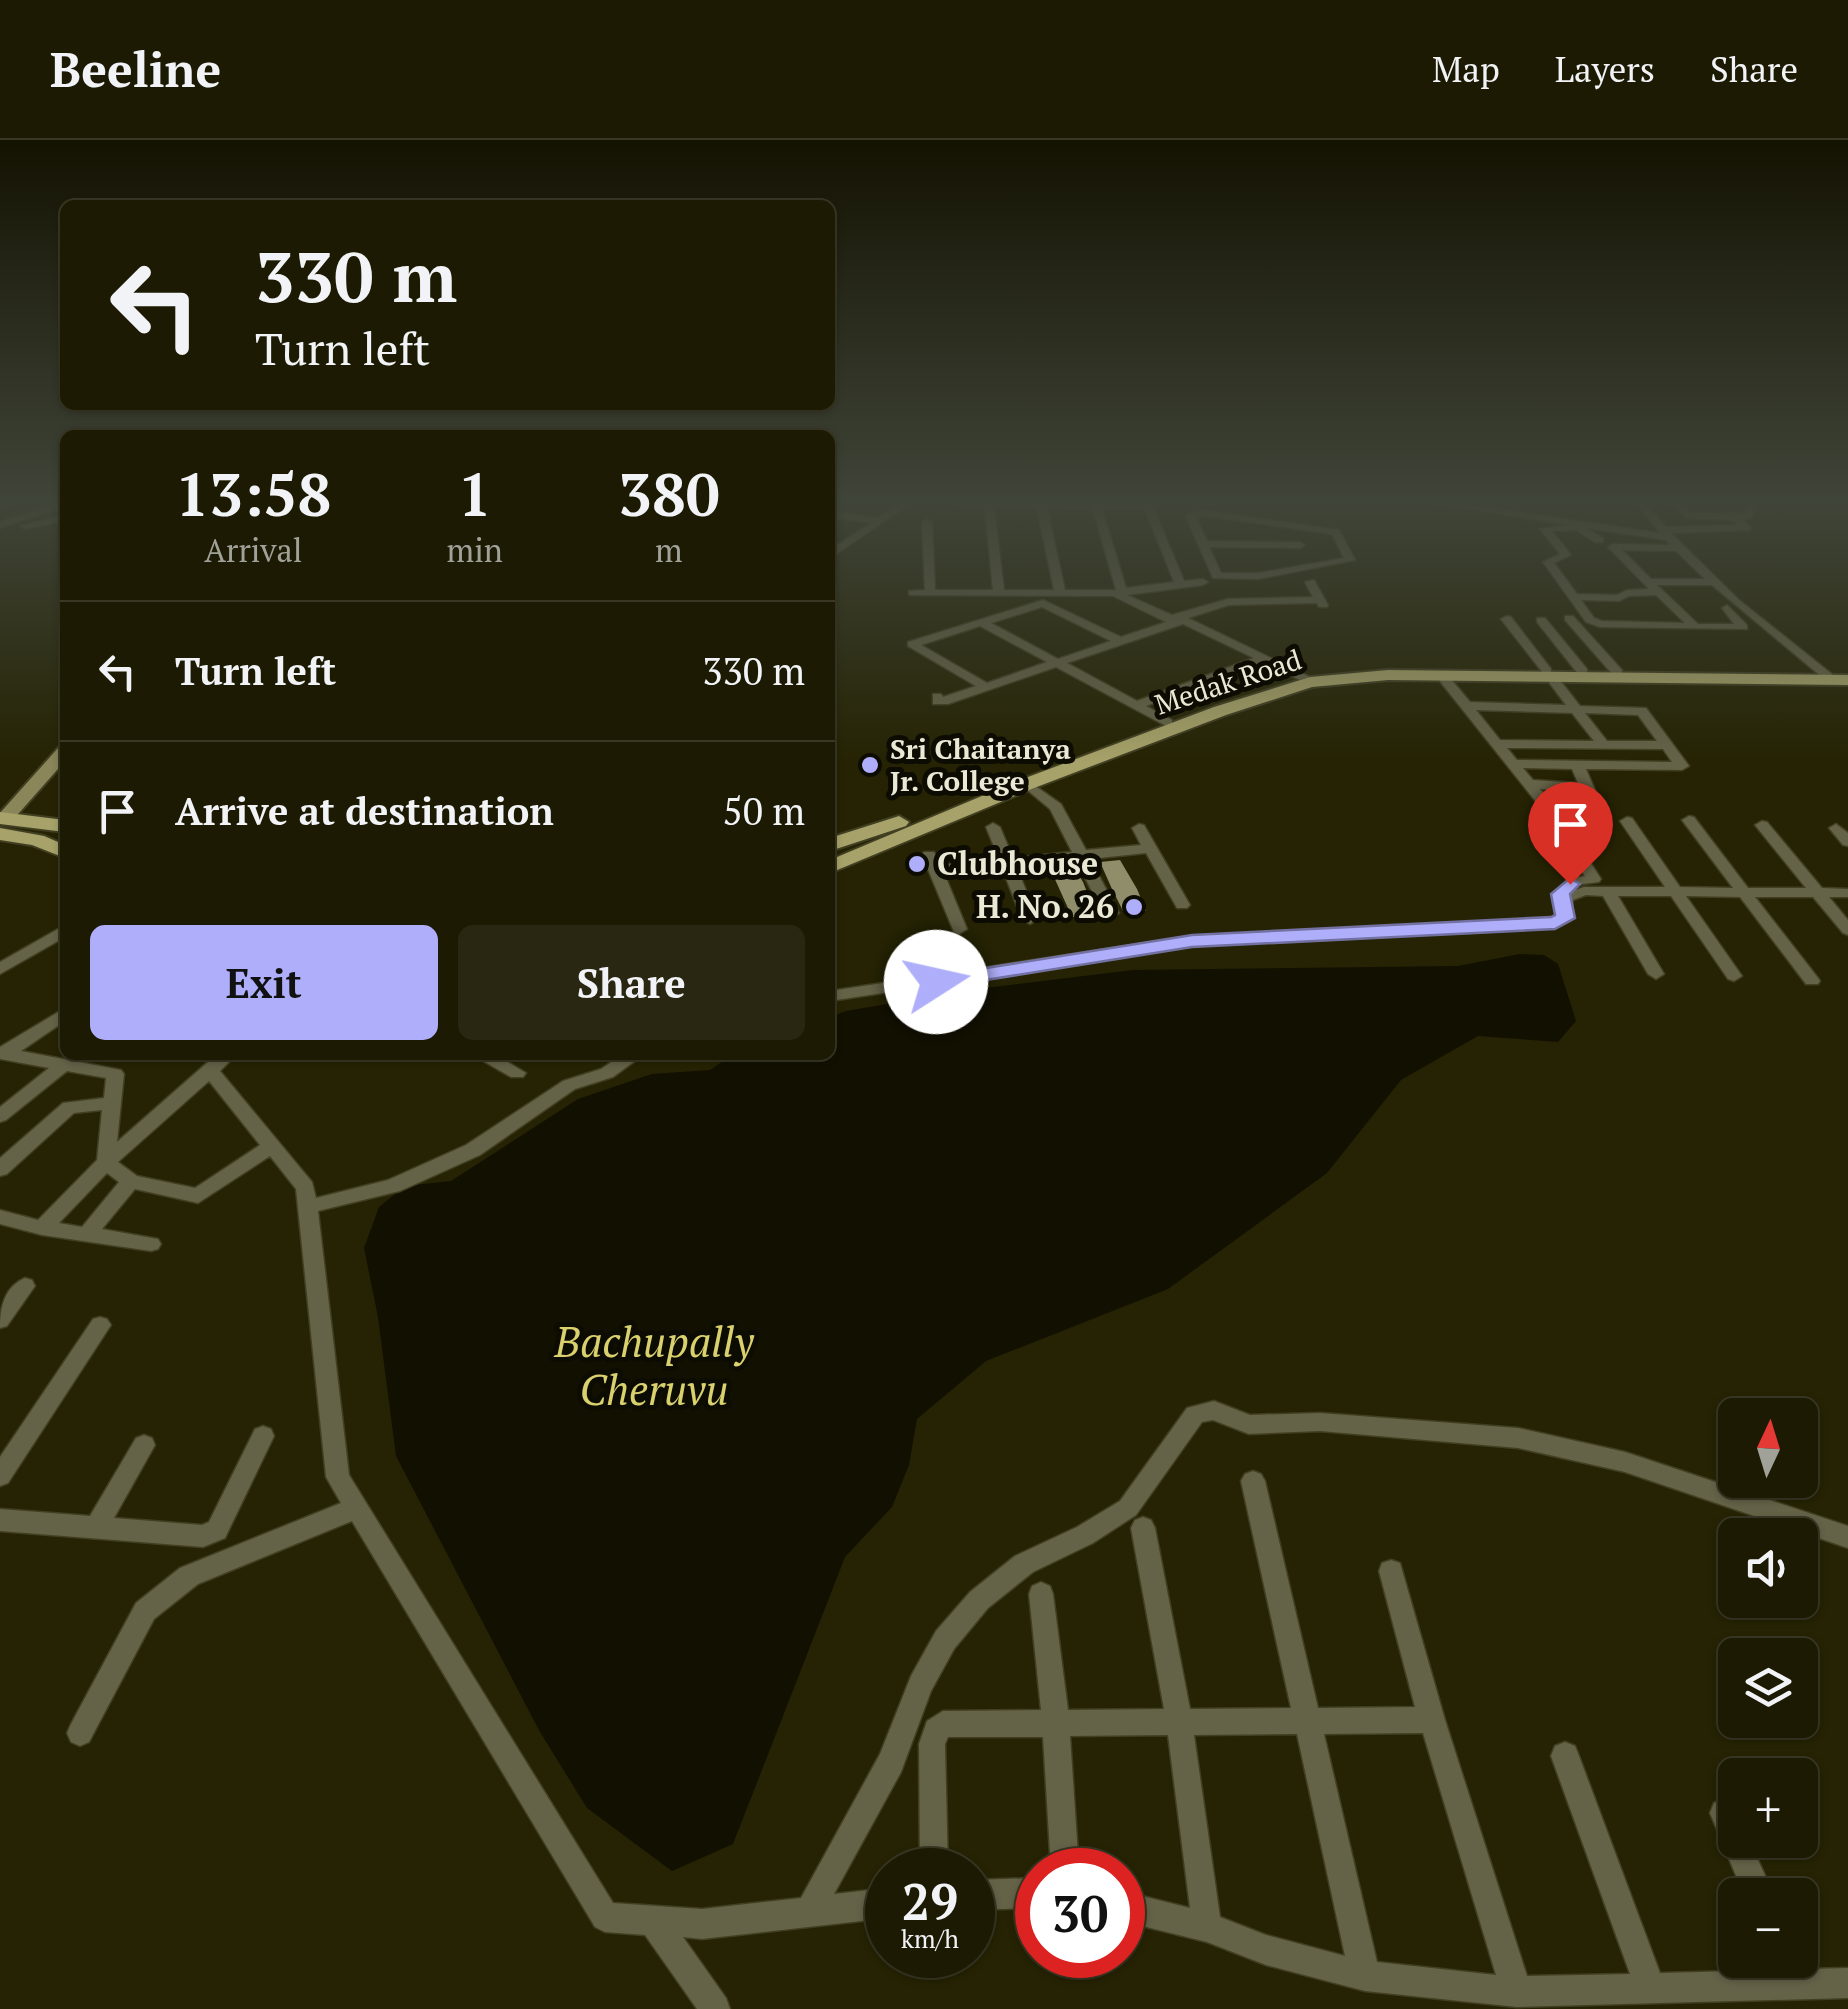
<!DOCTYPE html>
<meta charset="utf-8">
<style>
:root{--surface:#1c1a02;--page:#292711;--text:#f1f3f6;--muted:#a0a199;--line:#3a3824;--accent:#afaefa}
body{margin:0;font-family:"PT Serif",serif;background:var(--page);color:var(--text);height:100vh;display:flex;flex-direction:column;font-size:38px;white-space:nowrap}
*{box-sizing:border-box;margin:0}
p{font-size:32px;color:var(--muted)}
.icon{flex:none;width:55px;height:55px;fill:none;stroke:currentColor;stroke-width:2;stroke-linecap:round;stroke-linejoin:round}
.map{position:relative;flex:1;overflow:hidden}
.drawer{position:absolute;left:60px;top:290px;width:775px;height:630px;display:flex;flex-direction:column;background:var(--surface);border-radius:15px;box-shadow:0 2px 8px #0004,0 0 0 2px var(--line)}
.drawer>*{flex:none}
.hud{position:absolute;left:60px;top:60px;width:775px;height:210px;border-radius:15px;box-shadow:0 2px 8px #0004,0 0 0 2px var(--line);background:#1c1a02;color:var(--text);overflow:hidden}
.needle{width:65px;rotate:4deg}
.controls{position:absolute;left:1718px;top:1258px;display:grid;gap:20px}
.controls a{display:grid;place-items:center;width:100px;height:100px;border-radius:15px;background:var(--surface);box-shadow:0 2px 8px #0004,0 0 0 2px var(--line);font-size:50px}
.speed{position:absolute;left:865px;top:1708px;display:flex;gap:20px;font-size:50px;font-weight:700;text-align:center}
.speed>*{display:grid;place-content:center;width:130px;height:130px;border-radius:50%;background:var(--surface);box-shadow:0 2px 8px #0004,0 0 0 2px var(--line);line-height:1}
.speed small{font-size:25px;font-weight:400}
.speed .limit{border:15px solid #d22;background:#fff;color:#111}
.pin{position:absolute;display:grid;place-items:center;width:85px;height:85px;color:#fff;margin:-102px -42px;border-radius:50% 50% 50% 0;rotate:-45deg;box-shadow:0 0 10px #0007}
.pin .icon{rotate:45deg}
.me{position:absolute;width:110px;margin:-55px;rotate:80deg;stroke-linejoin:round;filter:drop-shadow(0 0 8px #0008)}
.turn{display:flex;align-items:center;gap:35px;height:210px;padding:0 30px;font-size:45px}
.turn .icon{width:130px;height:130px;stroke-width:2.5}
.turn b{display:block;font-size:70px;line-height:85px}
.eta{display:flex;justify-content:space-evenly;align-items:center;height:170px;text-align:center}
.eta b{font-size:60px;font-weight:800;line-height:70px}
.cta{display:flex;gap:20px;margin-top:auto;padding:20px 30px}
.cta a{flex:1;height:115px;border-radius:15px;background:var(--accent);color:#111;font-size:40px;font-weight:800;line-height:115px;text-align:center}
.cta a+a{background:var(--page);color:var(--text)}
ul{padding:0;list-style:none}
li{display:flex;align-items:center;gap:30px;height:140px;padding:0 30px;border-top:2px solid var(--line)}
li div{flex:1}
li b{display:block;font-size:38px}
li em{font-style:normal}
header{display:flex;align-items:center;gap:60px;box-sizing:border-box;height:140px;padding:0 50px;background:var(--surface);border-bottom:2px solid var(--line)}
header strong{font-size:48px}
nav{display:flex;gap:55px;margin-inline-start:auto;font-size:35px}
.map>svg:first-child{display:block}
.water{fill:#121000}
.building{fill:#8f8d6a}
.lines{fill:none;stroke-linecap:round;stroke-linejoin:round}
.minor-casing{stroke:#413f21;stroke-width:3}
.secondary-casing{stroke:#413f21;stroke-width:4}
.primary-casing{stroke:#413f21;stroke-width:4}
.minor{fill:#646247;fill-rule:evenodd}
.secondary{fill:#8a865a;fill-rule:evenodd}
.primary{fill:#a7a269;fill-rule:evenodd}
.route{fill:#afaefa;stroke:#7271a2;stroke-width:2.5}
.poi-dot{fill:#afaefa;stroke:#0d0c02;stroke-width:4}
.labels{text-anchor:middle;stroke-width:10;stroke-linejoin:round;paint-order:stroke}
.far-street-label{font-size:28px;fill:#eae9d6;stroke:#0d0c02}
.far-poi-label{font-size:28px;font-weight:bold;fill:#eae9d6;stroke:#0d0c02;text-anchor:start}
.poi-label{font-size:32px;font-weight:bold;fill:#eae9d6;stroke:#0d0c02;text-anchor:start}
.near-water-label{font-size:42px;font-style:italic;fill:#d9d06e;stroke:#0d0c02}
</style>
<header>
<strong>Beeline</strong>
<nav><a>Map</a><a>Layers</a><a>Share</a></nav>
</header>
<div class="map">
<svg width="1848" height="1869" viewBox="0 0 1848 1869">
<rect width="100%" height="100%" fill="#252303"/>
<path class="water" d="M1520,814L1544,815L1558,824L1576,881L1558,902L1478,896L1401,940L1327,1033L1168,1149L986,1221L917,1279L909,1325L892,1367L845,1417L733,1704L672,1731L587,1668L540,1592L396,1316L378,1177L364,1108L379,1067L405,1046L451,1041L578,959L652,934L710,930L732,915H830V877L846,871L976,849L1133,830L1458,826Z"/>
<path class="building" d="M1120,720L1137,749L1146,771L1124,773L1112,749L1100,722Z
M1072,724L1083,742L1096,775L1072,777L1049,726Z"/>
<g class="lines">
<g class="minor-casing">
<path id="minor" d="M0,363H16L0,369Z
M57,363H65V366L0,388V382Z
M900,363H911L830,418V410L871,383L830,377V371L878,378Z
M960,363L1152,364L1184,441L1203,439L1208,442L1203,445L1127,455L1172,475L1228,459L1313,457L1305,442L1314,440L1328,465L1327,467H1319L1317,463L1229,465L1188,478L1310,537L1300,540L1263,522L1146,566L1172,580V586L1168,587L1056,527L948,564H933V554H941L943,557L976,546L908,506V502L1043,460L1121,497L1166,482L1113,456L909,455V451L925,450L922,382L927,379L932,382L935,450H993L985,368H963L958,365ZM994,368H1037L1054,450H1004ZM1047,368L1093,369L1116,450H1065ZM1102,369H1145L1174,442L1126,448ZM1042,467L1111,501L1058,519L991,483ZM1183,484L1254,518L1137,561L1067,523ZM980,486L1047,522L987,543L921,505Z
M1436,363H1457L1660,393L1636,363H1645L1666,387L1737,385L1731,380L1686,378L1670,363H1679L1691,373H1744L1750,363H1758L1751,378L1742,379L1751,388L1749,390L1671,393L1739,460L1833,535L1823,538L1712,445H1657L1698,484H1734L1722,468L1727,465L1747,485V489L1600,487L1586,482L1543,422L1560,414L1540,389L1567,385ZM1586,388L1666,400L1670,405L1613,404L1608,407L1649,449L1627,450L1617,455L1577,454L1554,423L1571,415L1552,391L1576,390L1595,402H1603V398ZM1622,410L1676,411L1705,439H1651ZM1656,455L1685,483L1602,481L1594,478L1581,460L1619,461L1629,456Z
M1204,370L1339,390L1355,420L1258,439L1213,438L1185,375ZM1204,376L1332,394L1344,418L1258,433H1221L1209,407L1300,408L1305,405L1300,402L1207,401L1196,377Z
M65,375V381L25,389L20,386Z
M1507,476L1511,477L1551,529V533L1555,534L1580,566L1646,568L1689,626L1682,630L1586,629L1603,669L1596,673L1557,671L1601,739L1599,742L1567,746V740L1585,736L1541,668L1435,535L1445,532L1470,562L1566,565L1545,537L1547,534L1543,533L1501,479ZM1476,570L1572,573L1594,601L1500,600ZM1585,573L1638,575L1657,601H1607ZM1507,608L1663,609L1672,622L1517,620ZM1523,628L1572,629L1578,643L1533,640ZM1540,649L1582,651L1587,664L1551,662Z
M1565,476H1573L1622,530V536H1614L1565,480Z
M1537,478H1545L1587,529V535H1579L1537,482Z
M1027,640L1061,664L1086,710L1141,705L1132,688L1139,684L1144,685L1190,765L1187,768H1177L1146,713L1090,719L1119,773L1111,778L1103,773L1076,720L1016,726L1038,779L1030,784L1022,779L1002,728L944,733L967,789L959,794L954,792L922,715L924,712H934L940,725L999,719L986,687L993,683L1000,687L1013,718L1072,712L1050,669L1020,644Z
M1689,676L1694,677L1748,748H1806L1755,685L1762,681L1767,682L1822,748L1848,749V757H1829L1848,780V795L1843,793L1813,757H1755L1818,838L1820,841L1818,844H1806L1740,757L1686,756L1742,836L1734,841L1728,839L1671,756H1618L1664,834L1656,839L1648,834L1603,756L1586,755L1573,760L1570,781L1555,788L1192,806L830,861V851L1192,796L1552,779L1557,776L1560,755L1584,747H1665L1620,681L1627,677L1632,678L1680,747L1733,748L1682,680Z
M1836,684L1848,693V706L1843,705L1829,688Z
M65,785V797L0,834V822Z
M65,868V881L21,911L121,930L124,934L117,1002L216,915H236L220,931L312,1042L316,1058L388,1040L466,1005L563,941L601,929L622,915H643L613,937L575,949L480,1015L400,1051L318,1071L349,1335L613,1763L702,1769L801,1758L880,1614L911,1536L936,1491L970,1452L1015,1416L1077,1387L1120,1361L1187,1268L1214,1261L1250,1275L1320,1273L1518,1288L1625,1312L1848,1386V1408L1625,1332L1518,1308L1320,1291L1249,1294L1213,1280L1202,1282L1136,1375L1093,1403L1033,1432L988,1468L954,1509L931,1551L901,1632L834,1754L888,1748V1778L702,1799L683,1797L726,1858L730,1869H697L645,1795L605,1792L595,1787L352,1381L198,1444L154,1479L89,1602L80,1606L71,1602L67,1593L71,1584L136,1463L180,1428L341,1363L326,1337L296,1049L270,1016L198,1063L135,1049L102,1089L158,1099L161,1104L158,1109L151,1111L42,1095L0,1084V1070L38,1080L97,1020L102,970L74,973L7,1034L0,1036V1018L63,963L104,958L106,938L67,931L6,980L0,982V967L49,928L0,919V907ZM209,941L260,1005L195,1048L137,1036L118,1022ZM107,1033L119,1042L82,1087L59,1083Z
M473,915H496L526,933L523,937H511Z
M25,1138L32,1140L35,1146L7,1186L0,1188C0,1168 4,1147 25,1138Z
M100,1177L107,1179L111,1185L107,1191L8,1343L0,1346V1317L93,1179Z
M263,1286L271,1289L274,1296L225,1398L203,1407L0,1391V1369L90,1376L136,1298L144,1295L152,1298L155,1305L114,1378L202,1385L209,1382L255,1289Z
M1253,1331L1261,1334L1265,1341L1318,1568L1415,1567L1379,1431L1382,1423L1391,1420L1400,1423L1445,1580L1527,1836L1630,1834L1551,1616L1555,1606L1565,1602L1575,1606L1579,1616L1660,1833L1776,1830L1772,1820H1800V1815L1806,1829L1848,1828V1858L1517,1867L1365,1851L1266,1825L1207,1802L1122,1781V1751L1190,1768L1168,1595L1070,1596L1079,1730H1051L1043,1597H948L945,1604L948,1730H920L919,1604L927,1581L943,1571L1041,1570L1029,1454L1032,1446L1041,1442L1050,1446L1053,1454L1068,1570L1164,1569L1131,1388L1135,1380L1143,1377L1151,1380L1155,1388L1190,1569L1291,1568L1241,1341L1245,1334ZM1423,1593L1496,1835L1377,1822L1324,1594ZM1297,1594L1345,1816L1266,1795L1220,1777L1194,1595Z
M1724,1659L1735,1666V1700H1749L1774,1755H1744L1710,1673L1714,1663Z
M1038,1738V1768L972,1770V1740Z"/>
</g>
<g class="secondary-casing">
<path id="secondary" d="M65,606V621L11,682H0V673L59,607Z"/>
</g>
<g class="primary-casing">
<path id="primary" d="M1388,530L1848,535V545L1388,540L1312,547L1226,575L1034,648L830,733V720L1020,640L1214,567L1310,537Z
M0,672L65,680V692L0,684Z
M899,676L909,682L906,686L830,711V698Z
M0,688L44,696L65,705V718L32,705L0,700Z"/>
</g>
<use href="#minor" class="minor"/>
<use href="#secondary" class="secondary"/>
<use href="#primary" class="primary"/>
</g>
<linearGradient id="sky" x2="0" y2="1"><stop stop-color="#141302"/><stop offset="0.58" stop-color="#404539"/><stop offset="1" stop-color="#404539" stop-opacity="0"/></linearGradient>
<rect width="1848" height="624" fill="url(#sky)"/>
<path class="route" d="M1570,738L1580,744L1570,754L1575,778L1555,789L1192,807L936,848L925,842L936,836L1192,795L1551,777L1555,775L1551,754Z"/>
<g class="poi-dot">
<circle cx="870" cy="625" r="10"/>
<circle cx="917" cy="724" r="10"/>
<circle cx="1134" cy="767" r="10"/>
</g>
<g class="labels">
<g class="far-street-label">
<text transform="translate(1228 542) rotate(-18)" y="10">Medak Road</text>
</g>
<g class="far-poi-label">
<text x="890" y="619">Sri Chaitanya<tspan x="890" dy="32">Jr. College</tspan></text>
</g>
<g class="poi-label">
<text x="937" y="735">Clubhouse</text>
<text x="1114" y="778" text-anchor="end">H. No. 26</text>
</g>
<g class="near-water-label">
<text x="654" y="1217">Bachupally<tspan x="654" dy="48">Cheruvu</tspan></text>
</g>
</g>
</svg>
<div class="controls">
<a><svg class="needle" viewBox="-14 -14 28 28"><path d="M0-13l5 13h-10z" fill="#e53935"/><path d="M0 13l5-13h-10z" fill="#a0a199"/></svg></a>
<a><svg class="icon" aria-label="sound" viewBox="0 0 24 24"><path d="M4 9h4l5-4v14l-5-4H4zM17 9q2 3 0 6"/></svg></a>
<a><svg class="icon" aria-label="layers" viewBox="0 0 24 24"><path d="M12 4l9 5-9 5-9-5zM3 14l9 5 9-5"/></svg></a>
<a>+</a>
<a>−</a>
</div>
<div class="speed"><div>29<small>km/h</small></div><div class="limit">30</div></div>
<div class="pin" style="left:1570px;top:744px;background:#d93025"><svg class="icon" aria-label="arrive" viewBox="0 0 24 24"><path d="M6 21V4h12l-3 4 3 4H6"/></svg></div>
<svg class="me" style="left:936px;top:842px" viewBox="-20 -20 40 40"><circle r="19" fill="#fff"/><path d="M0-13L10 11 0 6-10 11z" fill="#afaefa"/></svg>
<div class="hud">
<div class="turn"><svg class="icon" aria-label="left" viewBox="0 0 24 24"><path d="M17 20v-9H6M10 6l-5 5 5 5"/></svg><div><b>330 m</b>Turn left</div></div>
</div>
<section class="drawer">
<div class="eta">
<div><b>13:58</b><p>Arrival</p></div>
<div><b>1</b><p>min</p></div>
<div><b>380</b><p>m</p></div>
</div>
<ul>
<li><svg class="icon" aria-label="left" viewBox="0 0 24 24"><path d="M17 20v-9H6M10 6l-5 5 5 5"/></svg><div><b>Turn left</b></div><em>330 m</em></li>
<li><svg class="icon" aria-label="arrive" viewBox="0 0 24 24"><path d="M6 21V4h12l-3 4 3 4H6"/></svg><div><b>Arrive at destination</b></div><em>50 m</em></li>
</ul>
<div class="cta"><a>Exit</a><a>Share</a></div>
</section>
</div>
